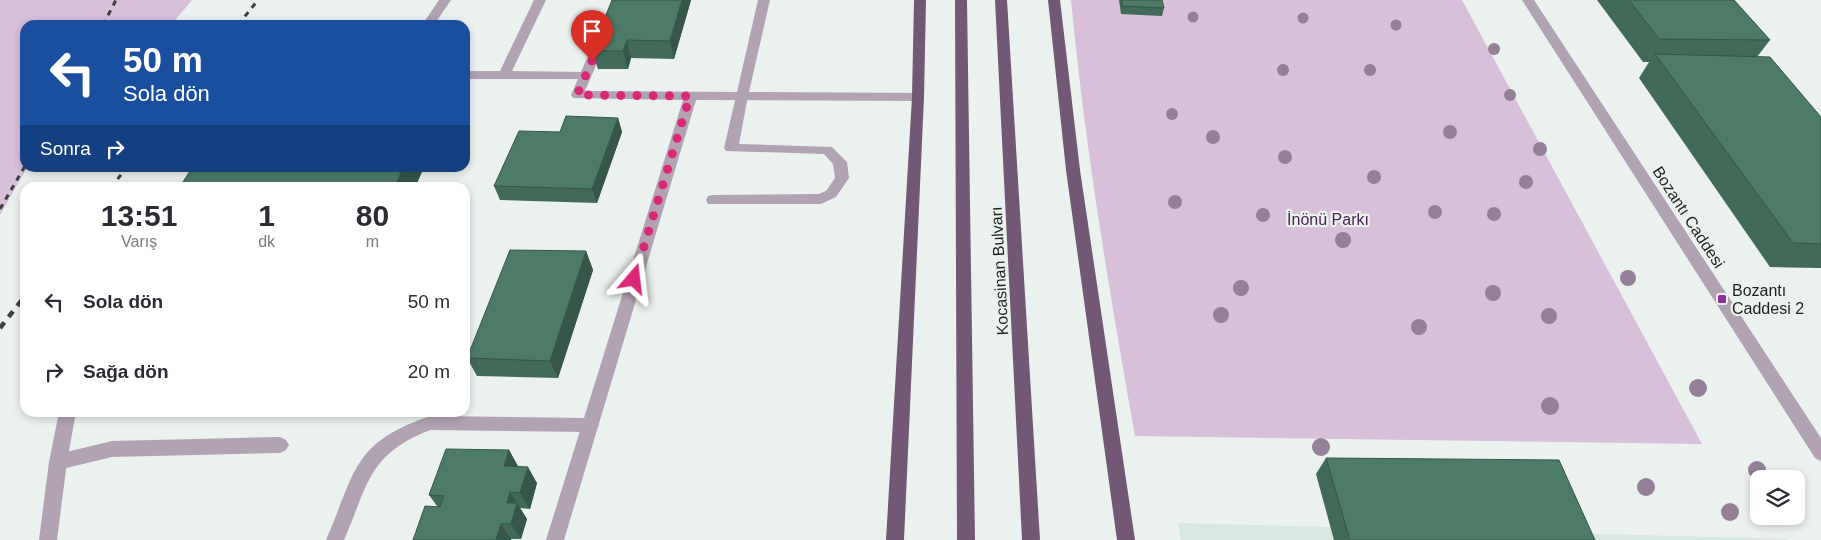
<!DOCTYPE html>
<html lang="tr">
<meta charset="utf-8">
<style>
:root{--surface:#fff;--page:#f7f7f7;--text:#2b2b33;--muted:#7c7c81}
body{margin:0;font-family:Arial,sans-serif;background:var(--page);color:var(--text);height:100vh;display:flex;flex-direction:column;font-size:19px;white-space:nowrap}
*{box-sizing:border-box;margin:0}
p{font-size:16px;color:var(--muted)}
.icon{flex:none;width:28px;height:28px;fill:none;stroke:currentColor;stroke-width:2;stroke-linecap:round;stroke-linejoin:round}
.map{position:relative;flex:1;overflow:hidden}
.details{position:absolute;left:20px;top:182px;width:450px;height:235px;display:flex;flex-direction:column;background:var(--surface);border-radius:15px;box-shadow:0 2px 8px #0003}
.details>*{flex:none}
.guide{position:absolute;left:20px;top:20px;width:450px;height:152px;border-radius:15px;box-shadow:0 2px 8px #0003;background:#1a4fa0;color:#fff;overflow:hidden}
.tools{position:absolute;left:1750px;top:470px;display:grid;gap:10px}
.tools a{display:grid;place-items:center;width:55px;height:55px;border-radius:10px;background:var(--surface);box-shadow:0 2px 8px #0003;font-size:25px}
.pin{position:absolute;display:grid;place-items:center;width:42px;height:42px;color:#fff;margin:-51px -21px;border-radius:50% 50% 50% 0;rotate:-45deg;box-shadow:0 0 5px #0007}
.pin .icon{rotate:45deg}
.me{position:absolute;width:55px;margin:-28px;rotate:17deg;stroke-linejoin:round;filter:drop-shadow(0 0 4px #0008)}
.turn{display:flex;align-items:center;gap:18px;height:105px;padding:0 20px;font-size:22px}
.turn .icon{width:65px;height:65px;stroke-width:2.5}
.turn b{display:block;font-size:35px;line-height:42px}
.then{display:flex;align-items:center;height:48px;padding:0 20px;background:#0003;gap:10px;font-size:19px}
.eta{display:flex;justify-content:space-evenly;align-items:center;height:85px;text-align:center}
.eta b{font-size:30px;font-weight:800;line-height:35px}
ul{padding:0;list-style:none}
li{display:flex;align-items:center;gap:15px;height:70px;padding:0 20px}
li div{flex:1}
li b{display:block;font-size:19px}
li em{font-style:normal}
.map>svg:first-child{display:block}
.built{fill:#d8e7e0}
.green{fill:#d8bfda}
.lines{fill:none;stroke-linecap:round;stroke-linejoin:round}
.service{fill:#b1a3b2;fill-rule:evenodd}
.minor{fill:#b1a3b2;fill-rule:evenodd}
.trunk{fill:#725875;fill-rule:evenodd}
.rail-far1{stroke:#3e403f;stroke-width:3;stroke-dasharray:5.5 5.5;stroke-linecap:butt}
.rail{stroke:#3e403f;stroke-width:4.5;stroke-dasharray:7 7;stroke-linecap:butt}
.tree{fill:#948098}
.wall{fill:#416a59}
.shaded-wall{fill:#355649}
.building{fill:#4c7b68;stroke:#355649}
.route{stroke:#db2777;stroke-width:9;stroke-dasharray:0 16.2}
.poi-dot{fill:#8c2f99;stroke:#ebf1ee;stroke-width:2}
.labels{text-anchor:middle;stroke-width:4.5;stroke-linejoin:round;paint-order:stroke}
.street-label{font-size:16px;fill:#1f2120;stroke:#ebf1ee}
.park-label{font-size:16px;fill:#4c2451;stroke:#ebf1ee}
.poi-label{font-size:16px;fill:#1f2120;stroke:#ebf1ee;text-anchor:start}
</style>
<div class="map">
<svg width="1821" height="540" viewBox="0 0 1821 540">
<rect width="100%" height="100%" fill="#ebf1ee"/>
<path class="built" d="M1178,523L1787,539L1788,540H1181Z"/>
<path class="green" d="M0,0H192L171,25H25V168H27L0,215Z
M1071,0H1462L1702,444L1135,436C1109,291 1085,146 1071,0Z"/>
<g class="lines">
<path class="service" d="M439,0H451L434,25H422Z
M534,0H546L512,71L585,72L591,76L589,79H465V71H500Z
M742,92L748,96L739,144L832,147L847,162L849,178L836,197L821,204H708L706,200L708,196L713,195L819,194L826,191L835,178L833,164L824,154L726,151L724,148L736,96Z
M430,416L590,418L596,420L599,425L596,430L590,432L430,430C368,454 368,485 344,540H326C356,471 352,443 430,416Z
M280,437L286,440L289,445L286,450L280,453L112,457L58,470L52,467L49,462L52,457L58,454L112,441Z"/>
<path class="minor" d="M612,0H624L585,91L737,92L758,0H770L749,92L918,93L924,97L918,101L696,100L564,540H546L683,100L573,98L571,95Z
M1522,0H1534L1821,438V461L1815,458Z
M59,412H76L67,462L57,540H39L49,462Z"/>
<path class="trunk" d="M914,0H926L924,97L904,540H886L912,97Z
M955,0H967L975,540H957Z
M995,0H1007L1040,540H1022Z
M1048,0H1060L1080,170L1135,540H1117L1066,170Z"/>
<path class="rail-far1" d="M103,25L116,0
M238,25L258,0
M111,188L126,168
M0,209L25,166"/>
<path class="rail" d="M0,328L25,296"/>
</g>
<g class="tree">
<circle cx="1193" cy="17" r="5.5"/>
<circle cx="1303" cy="18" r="5.5"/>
<circle cx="1396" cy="25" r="5.5"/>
<circle cx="1494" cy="49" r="6"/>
<circle cx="1283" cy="70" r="6"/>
<circle cx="1370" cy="70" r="6"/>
<circle cx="1510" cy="95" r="6"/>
<circle cx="1172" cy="114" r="6"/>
<circle cx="1450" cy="132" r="7"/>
<circle cx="1213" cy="137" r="7"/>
<circle cx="1540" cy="149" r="7"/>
<circle cx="1285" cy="157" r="7"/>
<circle cx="1374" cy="177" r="7"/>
<circle cx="1526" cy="182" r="7"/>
<circle cx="1175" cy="202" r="7"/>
<circle cx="1435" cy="212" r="7"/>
<circle cx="1494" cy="214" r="7"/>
<circle cx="1263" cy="215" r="7"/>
<circle cx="1343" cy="240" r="8"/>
<circle cx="1628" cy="278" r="8"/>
<circle cx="1241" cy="288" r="8"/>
<circle cx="1493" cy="293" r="8"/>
<circle cx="1221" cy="315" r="8"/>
<circle cx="1549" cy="316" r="8"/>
<circle cx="1419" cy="327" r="8"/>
<circle cx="1698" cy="388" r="9"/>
<circle cx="1550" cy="406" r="9"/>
<circle cx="1321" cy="447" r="9"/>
<circle cx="1757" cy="470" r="9"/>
<circle cx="1646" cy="487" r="9"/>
<circle cx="1730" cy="512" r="9"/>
</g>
<path class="wall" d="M691,0L674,59L631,58L628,69H598L592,51Z
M1119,0H1162L1164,8L1162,16L1121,14Z
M1597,0H1734L1770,40L1757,57L1821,117V268L1770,267L1639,78L1649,62H1643Z
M618,118L622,132L597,203L500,200L494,186Z
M586,251L593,270L558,378L477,376L467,358Z
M509,450L518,467L537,483L530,509L520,508L527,519L521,539L413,540L437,506L429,495Z
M1326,458L1595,540H1334L1316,474Z"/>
<path class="shaded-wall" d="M682,0H691L674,59L670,41Z
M627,40L631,58L628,69L623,51Z
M618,118L622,132L597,203L592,189Z
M403,168H419L422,172L415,188H394Z
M586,251L593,270L558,378L550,361Z
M509,450L518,466L514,483L504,466Z
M528,467L537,483L530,509L520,493Z
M510,492L527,519L521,539L511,524L507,503Z
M501,524L511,539V540H497L496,539Z"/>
<path class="building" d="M612,0H682L670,41L627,40L623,51H592Z
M1122,0H1162L1164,8L1122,6Z
M1629,0H1734L1770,40L1659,39Z
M1655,54L1770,57L1821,117V244L1793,243Z
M566,116L618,118L592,189L494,186L519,131L560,132Z
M192,168H403L394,188H179Z
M510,250L586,251L550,361L467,358Z
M446,449L509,450L504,466L528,467L520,493L510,492L507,503H517L511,524H501L496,539H506V540H413L425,506L440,507L444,496L429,495Z
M1326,458L1559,460L1595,540H1350Z"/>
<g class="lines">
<path class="route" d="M592,61L577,95L690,96L634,279"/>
</g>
<rect class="poi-dot" x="1717" y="294" width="10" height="10" rx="2.5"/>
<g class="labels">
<g class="street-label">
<text transform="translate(1689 217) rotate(57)" y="6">Bozantı Caddesi</text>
<text transform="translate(999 271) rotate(-93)" y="6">Kocasinan Bulvarı</text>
</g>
<g class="park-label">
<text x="1328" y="225">İnönü Parkı</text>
</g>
<g class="poi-label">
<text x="1732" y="296">Bozantı<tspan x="1732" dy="18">Caddesi 2</tspan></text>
</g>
</g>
</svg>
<div class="tools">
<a><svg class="icon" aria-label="layers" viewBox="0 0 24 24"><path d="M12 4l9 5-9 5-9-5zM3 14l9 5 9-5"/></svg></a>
</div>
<div class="pin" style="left:592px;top:61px;background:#d93025"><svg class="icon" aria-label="arrive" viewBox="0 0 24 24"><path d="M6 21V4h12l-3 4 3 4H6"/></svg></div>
<svg class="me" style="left:634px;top:279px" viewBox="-20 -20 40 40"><path d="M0-17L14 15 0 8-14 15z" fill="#db2777" stroke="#fff" stroke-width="4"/></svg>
<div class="guide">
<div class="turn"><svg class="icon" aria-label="left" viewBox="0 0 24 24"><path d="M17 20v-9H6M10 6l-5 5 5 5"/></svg><div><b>50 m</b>Sola dön</div></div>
<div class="then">Sonra<svg class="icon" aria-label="right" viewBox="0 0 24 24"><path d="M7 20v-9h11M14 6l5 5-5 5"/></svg></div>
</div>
<section class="details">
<div class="eta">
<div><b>13:51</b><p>Varış</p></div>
<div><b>1</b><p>dk</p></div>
<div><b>80</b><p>m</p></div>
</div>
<ul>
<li><svg class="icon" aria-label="left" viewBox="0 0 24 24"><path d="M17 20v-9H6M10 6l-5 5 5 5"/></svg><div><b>Sola dön</b></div><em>50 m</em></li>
<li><svg class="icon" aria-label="right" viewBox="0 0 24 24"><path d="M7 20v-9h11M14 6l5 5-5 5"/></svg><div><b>Sağa dön</b></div><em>20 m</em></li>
</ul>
</section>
</div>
